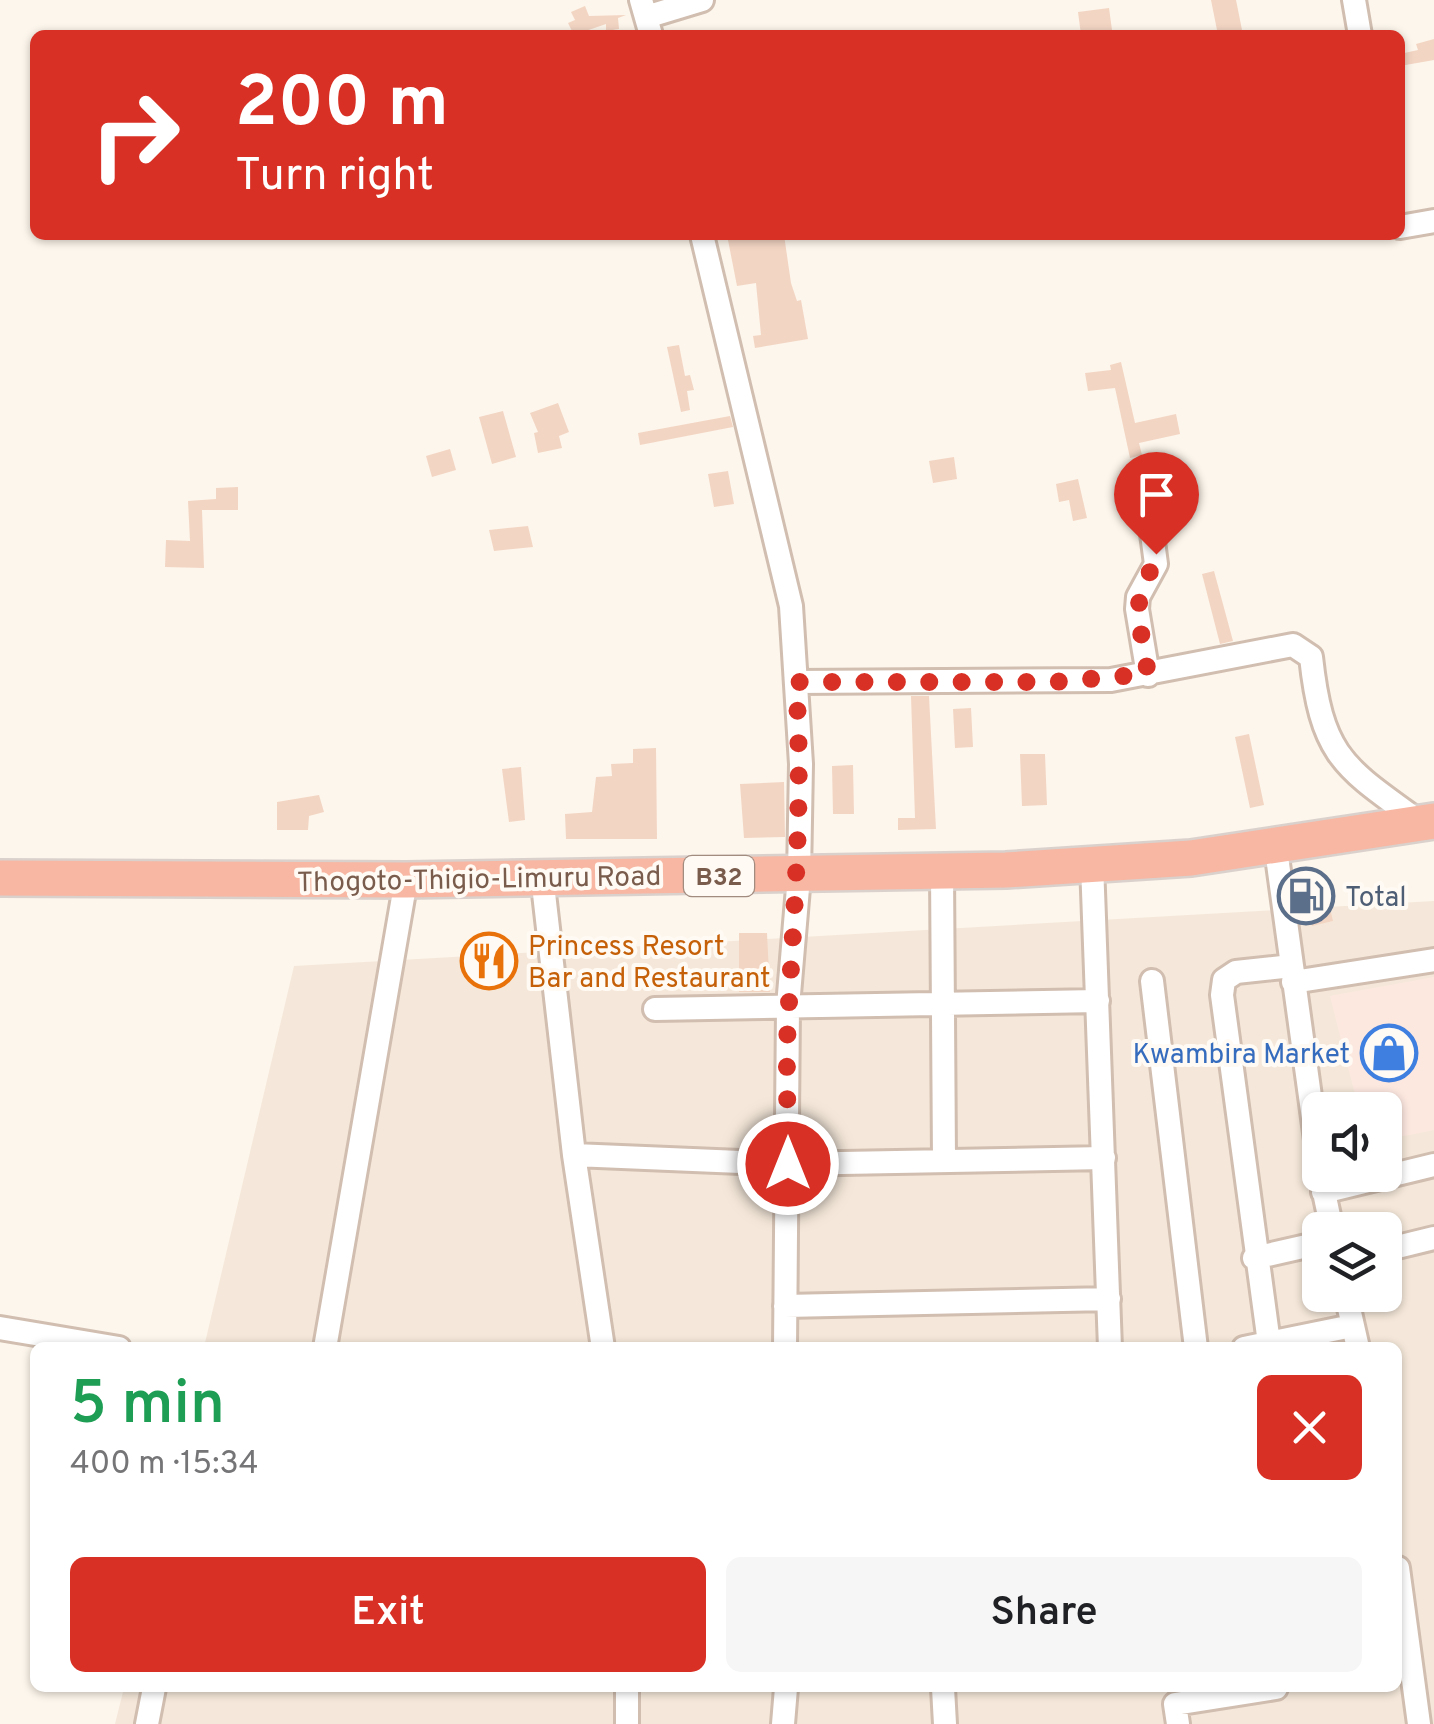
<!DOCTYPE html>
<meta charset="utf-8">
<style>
:root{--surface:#fff;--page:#f6f6f6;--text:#202124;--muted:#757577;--accent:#d93025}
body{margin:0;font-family:Overpass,sans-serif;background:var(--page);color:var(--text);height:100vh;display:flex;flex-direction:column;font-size:38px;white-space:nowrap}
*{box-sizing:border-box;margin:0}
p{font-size:32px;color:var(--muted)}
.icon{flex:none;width:55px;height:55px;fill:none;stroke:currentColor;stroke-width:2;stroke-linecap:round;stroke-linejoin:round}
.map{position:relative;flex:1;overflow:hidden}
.sheet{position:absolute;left:30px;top:1342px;width:1372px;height:350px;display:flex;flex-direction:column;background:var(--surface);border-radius:15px;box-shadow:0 2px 8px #0004}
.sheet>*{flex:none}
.banner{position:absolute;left:30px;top:30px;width:1375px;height:210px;border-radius:15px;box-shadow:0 2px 8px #0004;background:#d93025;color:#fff;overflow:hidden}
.buttons{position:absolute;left:1302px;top:1092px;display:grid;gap:20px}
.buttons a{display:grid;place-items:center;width:100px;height:100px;border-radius:15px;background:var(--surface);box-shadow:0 2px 8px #0004;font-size:50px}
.pin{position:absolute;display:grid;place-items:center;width:85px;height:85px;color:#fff;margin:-102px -42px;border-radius:50% 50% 50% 0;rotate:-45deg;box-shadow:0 0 10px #0007}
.pin .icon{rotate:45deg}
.me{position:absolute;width:110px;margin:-55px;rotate:0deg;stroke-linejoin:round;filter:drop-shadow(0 0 8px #0008)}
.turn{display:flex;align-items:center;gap:35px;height:210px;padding:0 40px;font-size:45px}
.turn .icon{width:130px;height:130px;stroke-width:2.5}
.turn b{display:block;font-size:70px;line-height:85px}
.round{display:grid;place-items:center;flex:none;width:105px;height:105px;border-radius:15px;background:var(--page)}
.headline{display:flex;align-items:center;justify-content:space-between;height:170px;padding:0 40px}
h1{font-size:60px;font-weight:600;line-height:75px;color:#1e9e55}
.cta{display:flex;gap:20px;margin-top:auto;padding:20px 40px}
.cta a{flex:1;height:115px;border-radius:15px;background:var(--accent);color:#fff;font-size:40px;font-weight:600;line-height:115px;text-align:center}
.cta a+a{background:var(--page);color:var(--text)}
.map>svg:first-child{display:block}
.residential{fill:#f5e8da;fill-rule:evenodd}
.commercial{fill:#fde8e0}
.building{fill:#f3d5c3}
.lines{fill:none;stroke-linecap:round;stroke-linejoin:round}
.minor-casing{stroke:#d1beb0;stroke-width:28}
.highway-casing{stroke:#dad1cd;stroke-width:40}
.minor{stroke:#fff;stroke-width:22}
.highway{stroke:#f7b7a3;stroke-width:35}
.route{stroke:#d93025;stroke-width:18;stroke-dasharray:0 32.4}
.labels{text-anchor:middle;stroke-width:8;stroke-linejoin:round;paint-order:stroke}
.shield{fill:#fffaf3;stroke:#a28b7f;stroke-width:2.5}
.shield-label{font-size:25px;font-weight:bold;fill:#7a5c4d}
.street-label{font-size:28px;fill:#7a5c4d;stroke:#fffaf3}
.service-label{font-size:28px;fill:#4e5e75;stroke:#fffaf3;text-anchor:start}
.food-label{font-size:28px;fill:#c56008;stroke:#fffaf3;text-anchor:start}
.shop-label{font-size:28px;fill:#366cbe;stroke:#fffaf3;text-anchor:end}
</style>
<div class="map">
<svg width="1434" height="1724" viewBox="0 0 1434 1724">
<rect width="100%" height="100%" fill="#fdf6ec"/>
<path class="residential" d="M1434,901V1724H115L124,1688H1398V1348L204,1347L294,966ZM1320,1110H1385V1175H1320ZM1320,1230H1385V1295H1320Z"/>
<path class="commercial" d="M1434,977V1130L1385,1140V1110H1359L1330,996Z"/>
<path class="building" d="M1211,0H1236L1243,35H1218Z
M585,6L589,16L626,15L618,18L619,29L606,31V24L574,35L568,23L575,20L571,12Z
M1109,8L1112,30L1081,35L1078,12Z
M1434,39V60L1400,66V54L1418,50L1416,44Z
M727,235H784L791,283L797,301L801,300L808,339L755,348L753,336L761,335L756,283L737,286Z
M679,345L685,376L690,375L694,390L687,391L690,410L681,412L667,347Z
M1121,362L1135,423L1176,414L1180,434L1139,443L1142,455L1130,458L1115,388L1088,391L1085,373L1111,370L1110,365Z
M558,403L569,432L559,436L562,448L538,453L534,433L538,432L530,413Z
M503,411L516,457L492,464L479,417Z
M730,416L733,427L640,445L638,433Z
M450,449L456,470L432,477L426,456Z
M954,457L957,479L933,483L929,461Z
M728,471L734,504L714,507L708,474Z
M1078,479L1087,518L1073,521L1069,500L1059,502L1056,484Z
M238,487V510H202L204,568L165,567L166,540L190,541L188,501L216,499V488Z
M528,526L533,547L494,551L489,530Z
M1214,571L1233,641L1220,644L1202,574Z
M911,696H929L936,829L898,830V818H915Z
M971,708L973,747L955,748L953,709Z
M1249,734L1264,805L1250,808L1235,737Z
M656,748L657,839H566L565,814L592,812L596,777L612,776L611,764L633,763V749Z
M1020,754H1045L1047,805L1022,806Z
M853,765L854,814H833L832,766Z
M521,767L525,820L509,822L502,769Z
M784,782L785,837L744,838L740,784Z
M319,795L324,812L309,816L308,830H277V802Z
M1322,874L1333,921L1312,926L1302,879Z
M739,933H767L770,992H739Z"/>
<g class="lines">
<g class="minor-casing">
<path id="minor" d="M641,0L651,35
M1354,0L1360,35
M646,17L702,0
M1400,227L1434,221
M702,235L791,606L801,764L799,876L788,1006L785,1348
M1145,481L1156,564L1138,597L1137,609L1148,675
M796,682L1111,680L1293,645L1311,657C1322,758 1344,767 1421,823
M1275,842L1320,1169
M1092,864L1110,1348
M942,871L944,1159
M542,876L574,1155L603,1348
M1152,981L1196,1348
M1293,982L1434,960
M655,1009L1098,1001
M574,1155L788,1164L1104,1158
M1321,1178L1332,1230
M1323,1192L1434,1165
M1385,1250L1434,1238
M1254,1258L1320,1243
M1346,1295L1358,1348
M785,1306L1109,1299
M0,1328L119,1348
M1269,1343L1222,995L1224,980L1236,972L1292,966
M325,1348L406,880
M1244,1348L1352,1326
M1398,1568L1419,1724
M943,1688L945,1724
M147,1724L154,1688
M627,1724V1688
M783,1724L786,1688
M1178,1724L1175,1704L1276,1688"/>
</g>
<g class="highway-casing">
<path id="highway" d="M0,878L406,880L1006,870L1191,858L1434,821"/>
</g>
<use href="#minor" class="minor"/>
<use href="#highway" class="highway"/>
</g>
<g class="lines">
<path class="route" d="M788,1164C788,1110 785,1056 789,1003C795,895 803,791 796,682H1054L1148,674L1137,609L1156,554"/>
</g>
<defs>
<g id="fuel-ring" transform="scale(2.875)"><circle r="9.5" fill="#fffaf3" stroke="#5c6f8a" stroke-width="1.5"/><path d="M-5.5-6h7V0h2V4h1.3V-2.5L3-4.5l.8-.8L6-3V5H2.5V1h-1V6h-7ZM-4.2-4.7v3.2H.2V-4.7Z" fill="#5c6f8a"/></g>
<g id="restaurant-ring" transform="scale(2.875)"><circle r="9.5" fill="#fffaf3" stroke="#e8710a" stroke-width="1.5"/><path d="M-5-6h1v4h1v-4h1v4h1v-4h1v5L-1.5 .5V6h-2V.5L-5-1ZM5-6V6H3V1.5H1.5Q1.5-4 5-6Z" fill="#e8710a"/></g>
<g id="shop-ring" transform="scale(2.875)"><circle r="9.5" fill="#fffaf3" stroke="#3f7fe0" stroke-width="1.5"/><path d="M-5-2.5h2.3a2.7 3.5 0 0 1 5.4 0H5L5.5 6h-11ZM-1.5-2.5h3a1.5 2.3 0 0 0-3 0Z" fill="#3f7fe0"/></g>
</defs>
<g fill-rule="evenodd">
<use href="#fuel-ring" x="1306" y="896"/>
<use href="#restaurant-ring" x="489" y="961"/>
<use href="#shop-ring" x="1389" y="1053"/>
</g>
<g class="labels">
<rect class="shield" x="684" y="856" width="70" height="40" rx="8"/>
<g class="shield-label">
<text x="719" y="885">B32</text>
</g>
<g class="street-label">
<text transform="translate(479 878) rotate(-1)" y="10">Thogoto-Thigio-Limuru Road</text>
</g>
<g class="service-label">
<text x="1345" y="906">Total</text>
</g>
<g class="food-label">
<text x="528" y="955">Princess Resort<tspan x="528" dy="32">Bar and Restaurant</tspan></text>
</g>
<g class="shop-label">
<text x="1350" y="1063">Kwambira Market</text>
</g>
</g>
</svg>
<div class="buttons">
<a><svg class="icon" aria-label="sound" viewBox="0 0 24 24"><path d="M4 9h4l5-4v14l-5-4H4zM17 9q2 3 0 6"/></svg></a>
<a><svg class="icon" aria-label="layers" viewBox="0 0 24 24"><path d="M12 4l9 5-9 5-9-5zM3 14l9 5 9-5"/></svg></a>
</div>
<div class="pin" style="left:1156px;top:554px;background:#d93025"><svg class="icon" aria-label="arrive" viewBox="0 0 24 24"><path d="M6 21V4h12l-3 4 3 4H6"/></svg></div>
<svg class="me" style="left:788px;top:1164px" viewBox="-20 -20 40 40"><circle r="17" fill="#d93025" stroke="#fff" stroke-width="3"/><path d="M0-11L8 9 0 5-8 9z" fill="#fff"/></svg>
<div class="banner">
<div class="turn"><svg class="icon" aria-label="right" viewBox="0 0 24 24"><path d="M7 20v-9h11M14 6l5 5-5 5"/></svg><div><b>200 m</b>Turn right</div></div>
</div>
<section class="sheet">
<div class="headline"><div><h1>5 min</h1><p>400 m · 15:34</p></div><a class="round" style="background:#d93025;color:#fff"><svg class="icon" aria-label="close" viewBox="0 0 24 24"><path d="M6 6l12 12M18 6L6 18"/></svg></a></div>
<div class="cta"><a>Exit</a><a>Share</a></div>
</section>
</div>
